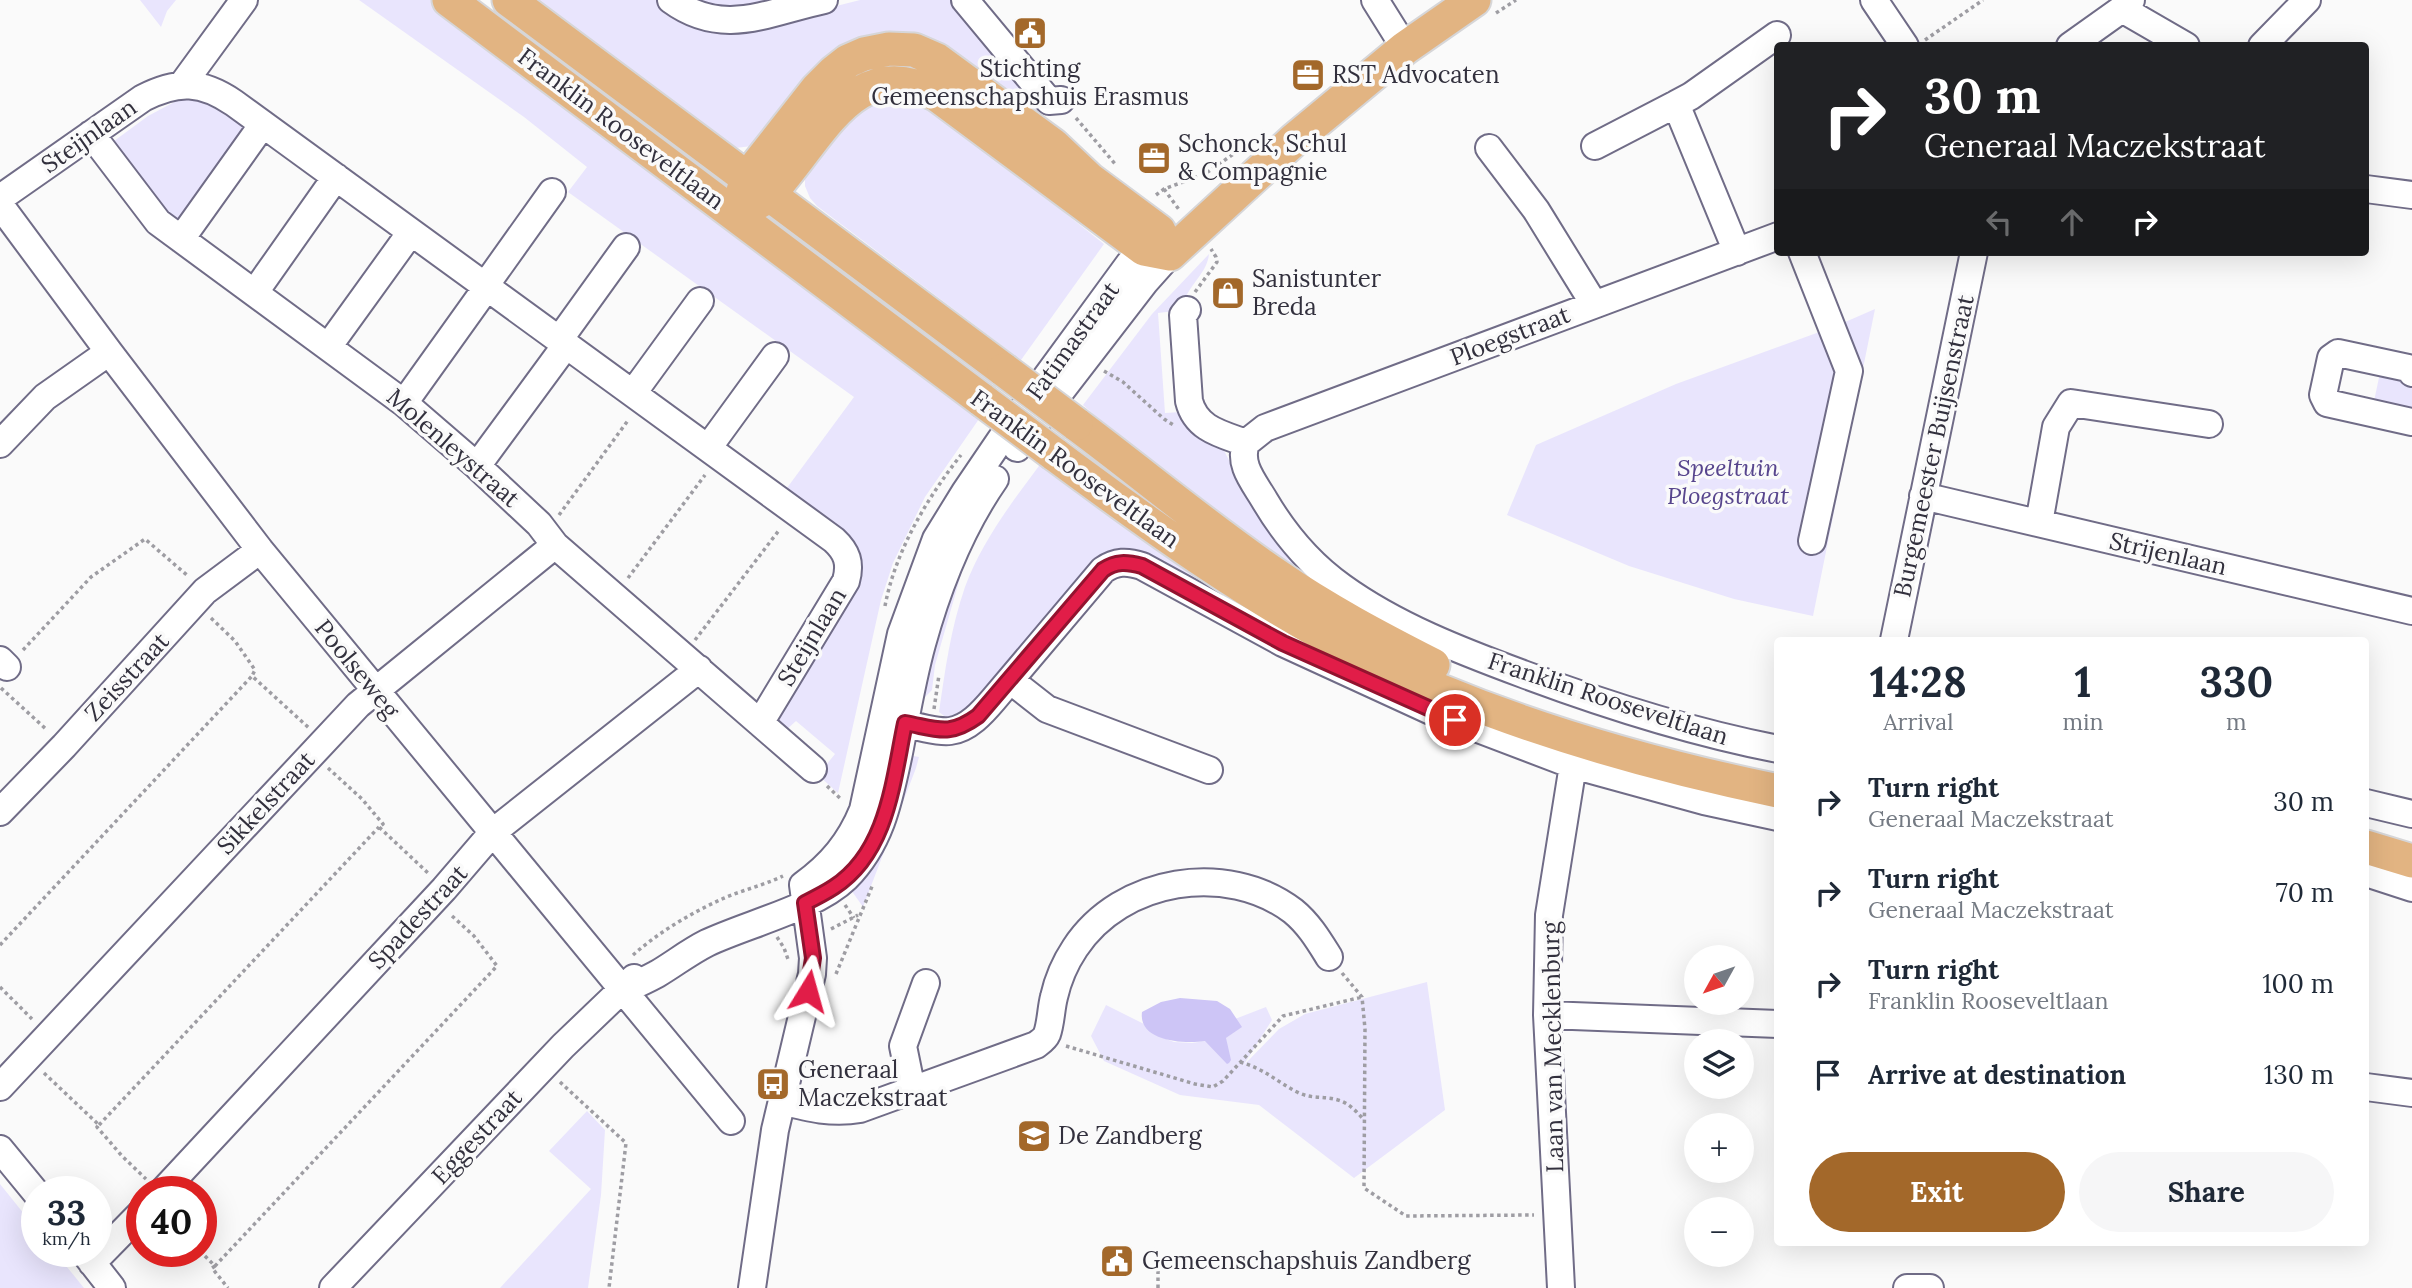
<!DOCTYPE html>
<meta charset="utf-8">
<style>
:root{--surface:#fff;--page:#f6f6f7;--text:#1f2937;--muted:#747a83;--accent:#a3682a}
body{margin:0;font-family:Lora,serif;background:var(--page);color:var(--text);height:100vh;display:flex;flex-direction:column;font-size:26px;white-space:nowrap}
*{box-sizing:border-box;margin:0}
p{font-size:23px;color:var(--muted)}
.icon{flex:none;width:38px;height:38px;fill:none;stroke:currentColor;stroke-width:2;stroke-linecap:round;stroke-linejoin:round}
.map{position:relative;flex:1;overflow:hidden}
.side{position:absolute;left:1774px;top:637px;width:595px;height:609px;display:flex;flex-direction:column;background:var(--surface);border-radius:7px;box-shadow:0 7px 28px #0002}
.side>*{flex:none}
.hud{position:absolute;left:1774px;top:42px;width:595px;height:214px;border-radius:7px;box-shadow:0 7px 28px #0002;background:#202124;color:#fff;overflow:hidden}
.needle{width:46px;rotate:230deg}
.controls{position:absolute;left:1684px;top:945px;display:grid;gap:14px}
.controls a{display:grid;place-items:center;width:70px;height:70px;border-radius:50%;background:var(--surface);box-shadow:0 7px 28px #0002;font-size:35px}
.speed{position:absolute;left:21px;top:1176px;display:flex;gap:14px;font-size:35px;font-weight:700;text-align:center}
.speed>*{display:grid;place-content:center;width:91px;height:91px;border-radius:50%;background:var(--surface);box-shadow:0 7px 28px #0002;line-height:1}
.speed small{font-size:18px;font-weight:400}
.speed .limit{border:10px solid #d22;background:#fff;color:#111}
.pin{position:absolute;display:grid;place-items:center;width:60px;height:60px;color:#fff;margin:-30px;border:4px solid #fff;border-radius:50%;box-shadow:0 2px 7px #0007}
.me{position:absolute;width:77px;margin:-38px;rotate:8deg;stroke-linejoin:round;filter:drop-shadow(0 0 5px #0008)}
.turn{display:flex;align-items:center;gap:24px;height:147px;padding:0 35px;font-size:32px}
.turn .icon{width:91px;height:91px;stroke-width:2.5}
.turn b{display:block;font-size:49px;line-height:60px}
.lanes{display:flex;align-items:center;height:66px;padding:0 35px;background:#0003;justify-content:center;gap:35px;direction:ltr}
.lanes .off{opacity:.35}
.eta{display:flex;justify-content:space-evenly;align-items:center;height:119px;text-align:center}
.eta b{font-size:42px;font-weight:700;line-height:49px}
.button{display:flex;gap:14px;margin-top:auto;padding:14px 35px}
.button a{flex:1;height:80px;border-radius:42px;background:var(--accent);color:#fff;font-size:28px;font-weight:700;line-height:80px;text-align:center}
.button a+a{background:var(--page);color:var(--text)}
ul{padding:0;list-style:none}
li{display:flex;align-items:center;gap:21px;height:91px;padding:0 35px}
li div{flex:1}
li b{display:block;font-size:26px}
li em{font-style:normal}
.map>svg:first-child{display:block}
.green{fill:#e9e5fd}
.water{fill:#cdc5f6}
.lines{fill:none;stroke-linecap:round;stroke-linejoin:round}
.minor-casing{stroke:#706c87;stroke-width:30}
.major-casing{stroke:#d6d6d8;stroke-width:37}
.path{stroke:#9e9da3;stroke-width:3.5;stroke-dasharray:3.5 3.5;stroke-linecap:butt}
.minor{stroke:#fff;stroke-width:26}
.major{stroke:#e2b482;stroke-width:33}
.major-bridge-casing{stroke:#d6d6d8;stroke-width:37;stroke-linecap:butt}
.major-bridge{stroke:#e2b482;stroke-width:33}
.route-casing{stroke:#92132f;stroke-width:18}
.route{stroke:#e11d48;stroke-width:12}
.labels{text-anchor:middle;stroke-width:7;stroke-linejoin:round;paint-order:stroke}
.poi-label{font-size:24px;fill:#32303d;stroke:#fafafa;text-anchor:start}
.street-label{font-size:24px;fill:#32303d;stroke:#fafafa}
.park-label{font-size:24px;font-style:italic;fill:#57458d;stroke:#fafafa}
</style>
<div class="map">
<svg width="2412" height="1288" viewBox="0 0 2412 1288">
<rect width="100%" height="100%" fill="#fafafa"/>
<path class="green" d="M140,0H176L167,11L161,27Z
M359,0H438L979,419L925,497L893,563L881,600L838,793L818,775L835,754L796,721L785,731L776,724L848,593L854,575L784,492L854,397L568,192L587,167L524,117Z
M516,0H661L801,15L860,0H956L1047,108L1037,116L898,34L752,146L727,149Z
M680,0H795L728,15Z
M895,90L942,115L1104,244L1021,360L817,206L810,198L805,186V166L842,115Z
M180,99C208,98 232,120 253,134L187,223L172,226L110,144L148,116Z
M770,210L997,378L988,391L764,217Z
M1209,254C1207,276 1183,288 1183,310L1158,313L1165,413L1181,412C1189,432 1199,442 1220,443L1255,510L1285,551L1334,596L1148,464L1083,405L1152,314Z
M1875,309L1813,616L1734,599L1629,566L1507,515L1536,445L1676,384L1836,326Z
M2381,368L2412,383V414L2373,406Z
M1047,455L1424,696L1157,564L1090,565L973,705L947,718L939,712C945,670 951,627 965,587C983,538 1017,496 1047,455Z
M966,557L935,665L932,690L923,699L934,631Z
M908,755L919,757L916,768L863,907L849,887Z
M1427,982L1445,1110L1354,1178L1259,1105L1180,1095L1104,1061L1091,1036L1106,1005L1144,1024L1156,1035L1174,1042L1192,1043L1226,1038L1241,1027L1235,1019L1266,1007L1272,1020L1243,1066L1279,1029L1305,1014Z
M587,1111L605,1130L601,1195L588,1288H500L591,1189L549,1151Z
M0,1184L37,1230V1251H54L84,1288H0Z"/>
<path class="water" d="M1180,998L1217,1001L1230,1009L1242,1027L1226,1038L1231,1060L1229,1063L1227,1064L1205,1041C1185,1044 1138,1042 1142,1012L1161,1002Z"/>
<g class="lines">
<g class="minor-casing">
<path id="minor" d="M671,0C723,38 768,12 824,0
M965,0L1049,101L1061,100
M1375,0L1405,48
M1874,0L1905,46
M2122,9L2186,46
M2070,46L2122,9L2131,0
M2262,46L2307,0
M182,85L244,0
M1676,104L1691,96L1777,35
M91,134L158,222L404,403L477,466L539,524L555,545L813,769
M1595,146L1676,104L1737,252
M1489,148L1536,210L1594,304
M2366,189L2412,195
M0,198L143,98C178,80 202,81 234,103L834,540C847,552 851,563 846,581L760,723
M0,205L109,352L260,550L731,1121
M1778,236L1265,428L1246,443C1238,465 1254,482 1265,501C1284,533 1311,565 1342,587C1396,626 1461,651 1523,674C1606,705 1691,732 1778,749
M181,239L263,124
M1802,252L1849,371L1812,541
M485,286L552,192
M255,292L336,177
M1187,310L1183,315L1189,401C1196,429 1221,434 1246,443
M559,340L626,247
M328,347L411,232
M2412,373L2408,368L2338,353L2331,358L2323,395L2327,403L2412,422
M633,393L700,301
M404,403L487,287
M0,444L45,397L109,352
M708,448L775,356
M1017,448L1145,282L1170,254
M477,466L566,345
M1923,496L2412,611
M2039,523L2056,427L2071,403L2209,424
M1894,640L1974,252
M0,660L7,667
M1010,680L1047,709L1209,770
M883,718C900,722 935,733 950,731C968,729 983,712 994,699L1103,570C1116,561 1127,561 1142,566L1283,643L1431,711L1573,765L1704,801L1778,817
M2366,803L2412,814
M0,812L64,746L205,591L260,550
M2366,873L2412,888
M624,990C635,985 646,980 657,974C674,964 689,952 707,943C747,924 815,908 846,878C881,843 889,800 899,753C906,717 912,680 922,644C938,586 961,528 995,479
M1547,1015L1778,1024
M0,1087L358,705L555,545
M2366,1087L2412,1093
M912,1090L903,1046L926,983
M782,1101C809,1108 832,1114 860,1109L1036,1045C1040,1042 1045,1039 1047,1034C1051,1023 1051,1008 1054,997C1058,979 1065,963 1075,948C1121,878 1227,861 1293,911C1309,924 1319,941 1329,957
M0,1149L37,1194
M162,1192L444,889L493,832L699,669
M83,1251L112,1288
M92,1263L142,1212
M333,1288L563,1046L634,978
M752,1288L775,1130L812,974L813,958L803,885C831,865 850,842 863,810L901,634L936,539L965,492L1001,439L1129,264L1144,249
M1561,1288L1547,1015L1549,915L1573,765
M1907,1288H1930"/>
</g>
<g class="major-casing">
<path id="major" d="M449,0L982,400
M509,0L1004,370
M741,198L747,178L817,89L834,72L848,61L864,54L889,49L914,50L937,60L1053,145L1089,179L1159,231L1170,254
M751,206C757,203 764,199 769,195C775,189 780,181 786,174C827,124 861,54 937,95L1144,249L1170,254
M1170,254L1294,140L1405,48L1474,0
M1076,424C1143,474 1207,528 1276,575C1325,609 1380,638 1433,665
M1054,454C1155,529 1257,603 1370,659C1499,722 1638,762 1778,791
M2366,847L2412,861"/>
</g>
<path class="path" d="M1496,13L1516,0
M1925,40L1983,0
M1076,118L1116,165
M1164,189L1180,211
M1156,195L1164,189L1205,174L1249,143
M1195,292L1217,262L1216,257L1211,249
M1104,371L1123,382L1164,419L1175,426
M559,515L629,419
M628,578L705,475
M885,606C895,552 927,498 961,455
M211,618L235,641L255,670L252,676
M695,640L780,529
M23,650L91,577L145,539L188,576
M1,688L47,730
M934,709L939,675
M328,768L362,799L383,824L379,827L428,873
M827,786L842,800
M845,905L854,918
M831,929L858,915
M777,937L784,948L789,962
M0,945L252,676L309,728
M633,955C659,932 691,913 722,899C742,890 762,886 783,876
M1342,973L1362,997L1365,1029L1364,1188L1406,1216L1534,1215
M836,974L873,884
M0,987L32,1019
M1066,1046L1195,1084L1213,1087L1223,1081L1283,1016L1362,997
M1240,1062C1265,1069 1277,1082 1299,1093C1312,1099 1325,1096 1338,1100C1349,1103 1357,1112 1364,1120
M44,1073L99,1125L97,1127L122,1156L146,1179
M560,1082L626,1143L609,1288
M99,1125L379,827
M200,1251L215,1266L497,966L474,936L451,915
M215,1266L212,1268L228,1288
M1158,1288V1246"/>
<use href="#minor" class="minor"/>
<use href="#major" class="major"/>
<g class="major-bridge-casing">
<path id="major-bridge" d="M1004,370L1076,424
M982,400L1054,454"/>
</g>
<use href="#major-bridge" class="major-bridge"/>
</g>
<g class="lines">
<g class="route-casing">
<path id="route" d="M808,991L813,958L805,903C815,898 825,893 834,887C888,852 893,780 905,723C938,729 949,737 978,716L1103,570C1116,561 1127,562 1142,566L1283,643L1455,720"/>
</g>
<use href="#route" class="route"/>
</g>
<defs>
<g id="civic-square" transform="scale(1.75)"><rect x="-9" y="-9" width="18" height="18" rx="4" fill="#a3682a" stroke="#fafafa"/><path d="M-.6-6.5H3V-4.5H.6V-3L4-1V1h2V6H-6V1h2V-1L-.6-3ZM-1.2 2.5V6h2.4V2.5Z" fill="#fff"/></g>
<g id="office-square" transform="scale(1.75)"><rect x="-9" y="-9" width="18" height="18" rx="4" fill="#a3682a" stroke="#fafafa"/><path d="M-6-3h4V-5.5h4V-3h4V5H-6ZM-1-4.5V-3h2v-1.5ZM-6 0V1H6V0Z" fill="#fff"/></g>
<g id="shop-square" transform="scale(1.75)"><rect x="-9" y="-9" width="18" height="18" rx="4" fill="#a3682a" stroke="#fafafa"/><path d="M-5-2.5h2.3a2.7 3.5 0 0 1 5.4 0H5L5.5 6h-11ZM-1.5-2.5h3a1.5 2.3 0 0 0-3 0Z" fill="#fff"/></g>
<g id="bus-square" transform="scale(1.75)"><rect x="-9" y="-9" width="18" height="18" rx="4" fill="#a3682a" stroke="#fafafa"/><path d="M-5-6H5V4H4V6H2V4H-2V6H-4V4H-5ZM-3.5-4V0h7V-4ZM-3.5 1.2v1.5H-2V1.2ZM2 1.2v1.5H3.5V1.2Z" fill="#fff"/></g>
<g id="school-square" transform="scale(1.75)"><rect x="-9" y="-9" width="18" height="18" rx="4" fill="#a3682a" stroke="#fafafa"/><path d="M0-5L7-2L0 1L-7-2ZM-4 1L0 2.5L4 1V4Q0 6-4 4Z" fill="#fff"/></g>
</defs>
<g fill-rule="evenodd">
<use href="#civic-square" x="1030" y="33"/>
<use href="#office-square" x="1308" y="75"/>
<use href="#office-square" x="1154" y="158"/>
<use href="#shop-square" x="1228" y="293"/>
<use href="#bus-square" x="773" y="1084"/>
<use href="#school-square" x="1034" y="1136"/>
<use href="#civic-square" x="1117" y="1261"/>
</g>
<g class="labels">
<g class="poi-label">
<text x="1030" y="77" text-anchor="middle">Stichting<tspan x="1030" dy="28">Gemeenschapshuis Erasmus</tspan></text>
<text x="1332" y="83">RST Advocaten</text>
<text x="1178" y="152">Schonck, Schul<tspan x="1178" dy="28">&amp; Compagnie</tspan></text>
<text x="1252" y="287">Sanistunter<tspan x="1252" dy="28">Breda</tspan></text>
<text x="798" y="1078">Generaal<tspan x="798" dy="28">Maczekstraat</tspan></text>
<text x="1058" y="1144">De Zandberg</text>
<text x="1142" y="1269">Gemeenschapshuis Zandberg</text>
</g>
<g class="street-label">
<text transform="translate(621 129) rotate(37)" y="8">Franklin Rooseveltlaan</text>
<text transform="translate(89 136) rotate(-35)" y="8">Steijnlaan</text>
<text transform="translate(1510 336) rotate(-21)" y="8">Ploegstraat</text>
<text transform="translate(1073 341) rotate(-54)" y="8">Fatimastraat</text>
<text transform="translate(1934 446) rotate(-78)" y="8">Burgemeester Buijsenstraat</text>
<text transform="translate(453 448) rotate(41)" y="8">Molenleystraat</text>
<text transform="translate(1075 469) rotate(36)" y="8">Franklin Rooseveltlaan</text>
<text transform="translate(2168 554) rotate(13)" y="8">Strijenlaan</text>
<text transform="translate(812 637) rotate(-59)" y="8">Steijnlaan</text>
<text transform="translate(357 669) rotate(51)" y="8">Poolseweg</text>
<text transform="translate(127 677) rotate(-47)" y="8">Zeisstraat</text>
<text transform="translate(1608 699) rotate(18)" y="8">Franklin Rooseveltlaan</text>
<text transform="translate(266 803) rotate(-47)" y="8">Sikkelstraat</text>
<text transform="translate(418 917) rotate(-47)" y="8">Spadestraat</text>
<text transform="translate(1553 1047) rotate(-91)" y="8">Laan van Mecklenburg</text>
<text transform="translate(477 1137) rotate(-47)" y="8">Eggestraat</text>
</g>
<g class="park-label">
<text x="1728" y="476">Speeltuin<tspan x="1728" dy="28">Ploegstraat</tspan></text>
</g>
</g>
</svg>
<div class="controls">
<a><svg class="needle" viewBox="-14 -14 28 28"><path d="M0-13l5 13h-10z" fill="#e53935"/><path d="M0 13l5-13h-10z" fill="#747a83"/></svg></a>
<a><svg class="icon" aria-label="layers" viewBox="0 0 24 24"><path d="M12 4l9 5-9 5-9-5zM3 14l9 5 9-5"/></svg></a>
<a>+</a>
<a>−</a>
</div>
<div class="speed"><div>33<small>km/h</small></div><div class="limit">40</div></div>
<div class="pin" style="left:1455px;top:720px;background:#d93025"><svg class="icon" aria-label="arrive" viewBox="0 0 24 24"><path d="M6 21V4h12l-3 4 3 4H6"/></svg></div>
<svg class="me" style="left:808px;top:991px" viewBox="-20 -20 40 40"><path d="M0-17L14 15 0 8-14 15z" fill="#e11d48" stroke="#fff" stroke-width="4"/></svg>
<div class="hud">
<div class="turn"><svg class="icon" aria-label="right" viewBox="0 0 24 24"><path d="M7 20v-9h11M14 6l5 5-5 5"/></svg><div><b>30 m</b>Generaal Maczekstraat</div></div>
<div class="lanes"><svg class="icon off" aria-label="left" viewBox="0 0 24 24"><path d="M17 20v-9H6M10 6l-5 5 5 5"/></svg><svg class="icon off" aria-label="ahead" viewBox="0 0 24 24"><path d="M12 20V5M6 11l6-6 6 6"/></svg><svg class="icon" aria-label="right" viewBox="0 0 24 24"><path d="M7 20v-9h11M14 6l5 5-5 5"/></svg></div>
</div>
<section class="side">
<div class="eta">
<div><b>14:28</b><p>Arrival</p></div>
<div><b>1</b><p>min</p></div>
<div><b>330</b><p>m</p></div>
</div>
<ul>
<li><svg class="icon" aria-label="right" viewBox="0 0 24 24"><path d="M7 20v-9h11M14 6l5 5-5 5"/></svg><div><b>Turn right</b><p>Generaal Maczekstraat</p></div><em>30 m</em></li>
<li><svg class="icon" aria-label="right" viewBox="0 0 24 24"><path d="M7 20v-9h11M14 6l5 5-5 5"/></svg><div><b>Turn right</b><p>Generaal Maczekstraat</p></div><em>70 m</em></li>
<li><svg class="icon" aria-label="right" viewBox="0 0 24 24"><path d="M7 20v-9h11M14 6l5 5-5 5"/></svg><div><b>Turn right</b><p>Franklin Rooseveltlaan</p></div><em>100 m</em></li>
<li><svg class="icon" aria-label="arrive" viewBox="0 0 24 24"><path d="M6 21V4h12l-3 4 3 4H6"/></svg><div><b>Arrive at destination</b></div><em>130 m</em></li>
</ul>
<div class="button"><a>Exit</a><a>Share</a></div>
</section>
</div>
